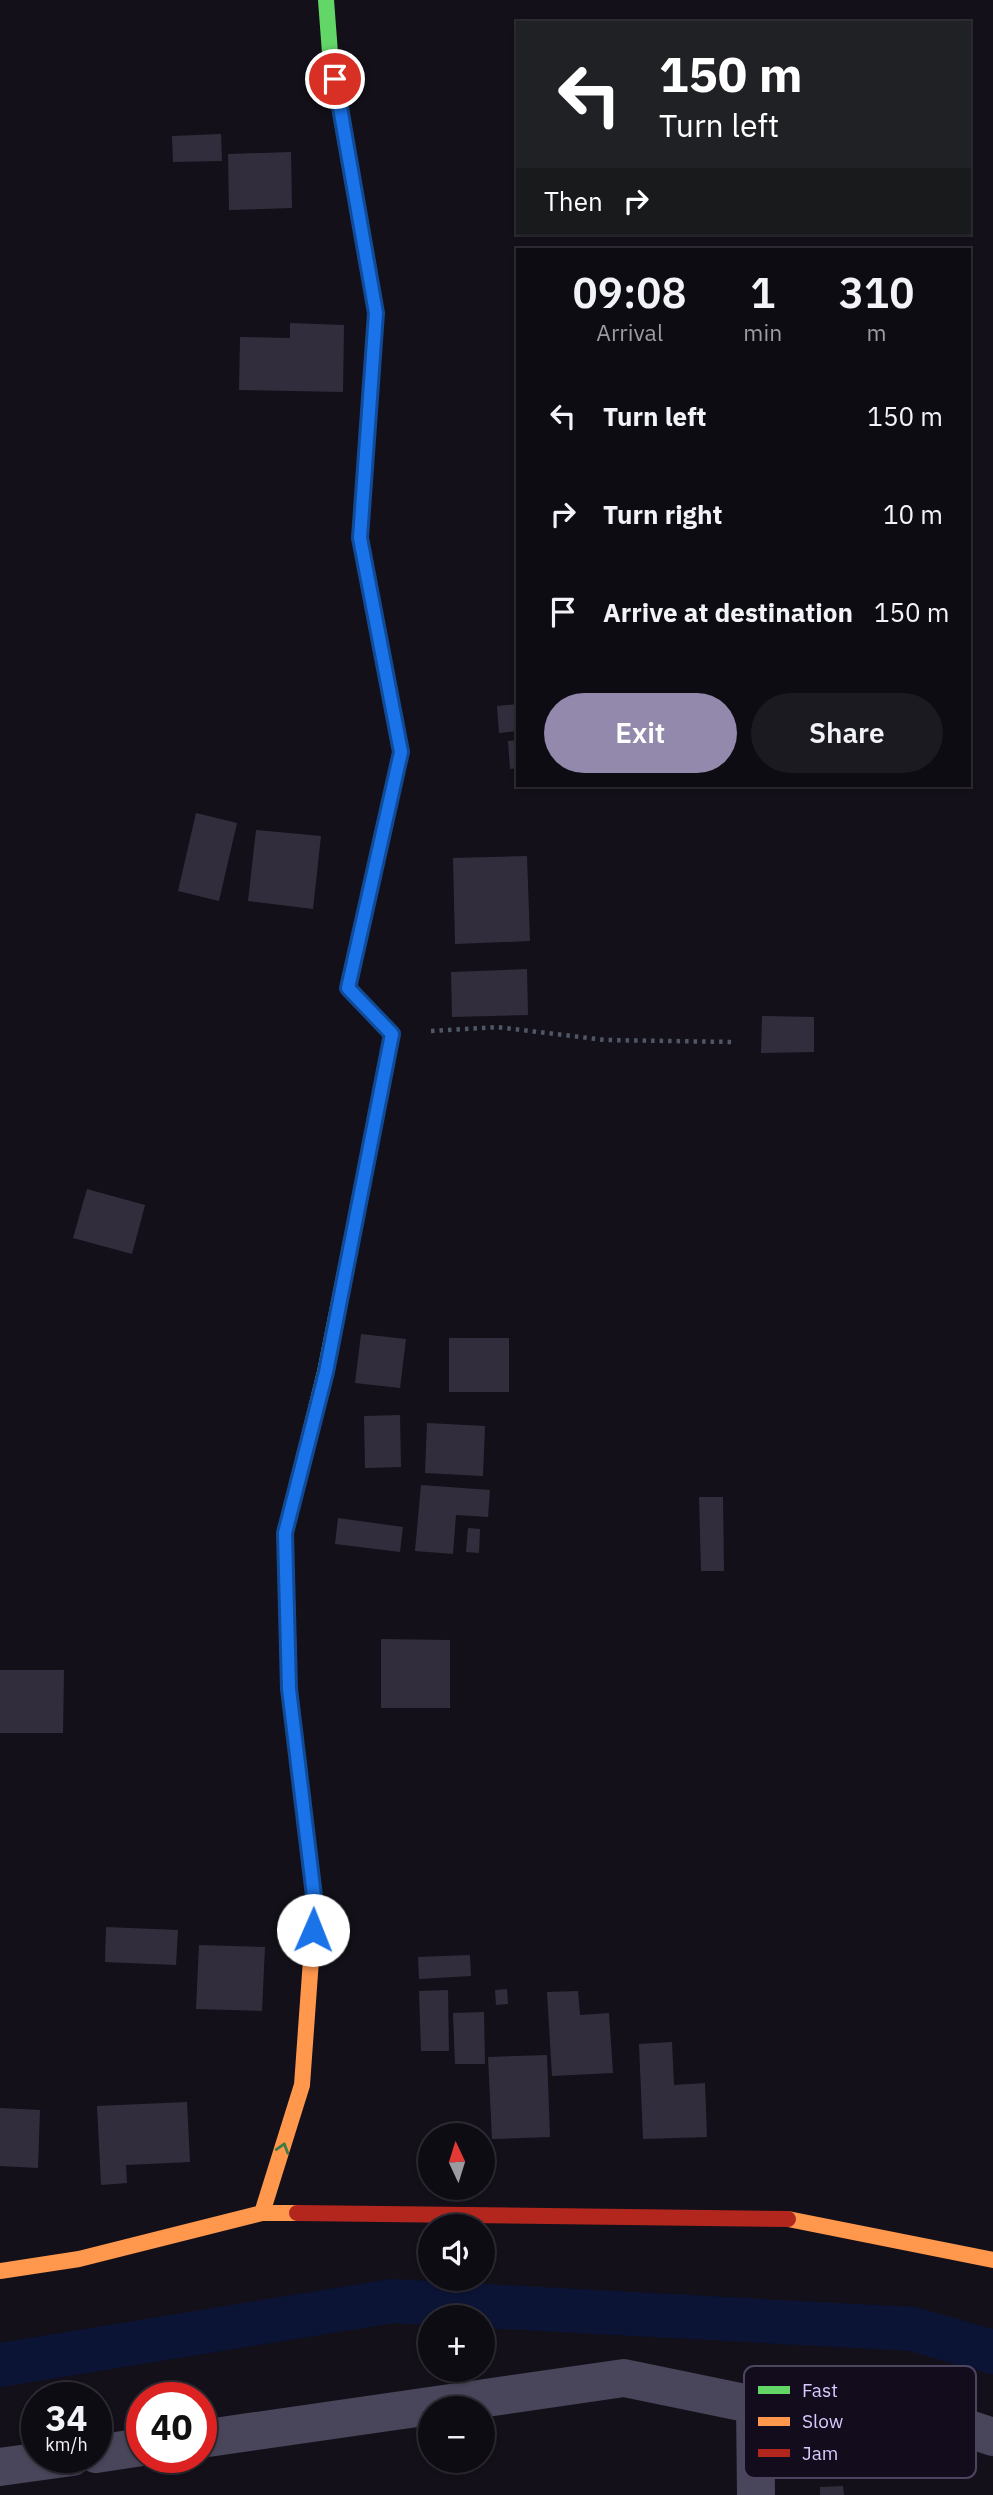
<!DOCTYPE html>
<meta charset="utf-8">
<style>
:root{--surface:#0e0c13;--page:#1c1a21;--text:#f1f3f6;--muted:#9b9ba0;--line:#2e2c33;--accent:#9389ad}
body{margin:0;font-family:"IBM Plex Sans",sans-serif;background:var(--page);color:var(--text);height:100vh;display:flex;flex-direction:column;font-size:26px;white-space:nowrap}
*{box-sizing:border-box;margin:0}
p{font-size:23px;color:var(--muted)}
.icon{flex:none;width:38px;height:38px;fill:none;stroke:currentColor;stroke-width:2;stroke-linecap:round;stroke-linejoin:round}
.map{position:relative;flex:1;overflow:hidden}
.panel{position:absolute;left:516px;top:248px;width:455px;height:539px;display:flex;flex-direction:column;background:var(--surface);border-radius:0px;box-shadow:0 2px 5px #0004,0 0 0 2px var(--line)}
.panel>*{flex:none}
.banner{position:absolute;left:516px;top:21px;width:455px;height:214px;border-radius:0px;box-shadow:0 2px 5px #0004,0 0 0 2px var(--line);background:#202124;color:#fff;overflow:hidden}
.needle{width:46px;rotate:356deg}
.controls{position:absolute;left:418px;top:2123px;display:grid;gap:14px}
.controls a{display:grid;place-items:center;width:77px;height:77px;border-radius:50%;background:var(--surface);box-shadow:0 2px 5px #0004,0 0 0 2px var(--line);font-size:35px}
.speed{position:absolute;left:21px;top:2382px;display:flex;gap:14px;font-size:35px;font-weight:700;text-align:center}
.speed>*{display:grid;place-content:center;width:91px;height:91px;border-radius:50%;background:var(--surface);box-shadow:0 2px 5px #0004,0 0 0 2px var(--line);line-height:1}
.speed small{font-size:18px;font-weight:400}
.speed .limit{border:10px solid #d22;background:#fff;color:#111}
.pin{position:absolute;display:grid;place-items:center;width:60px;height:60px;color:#fff;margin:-30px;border:4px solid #fff;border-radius:50%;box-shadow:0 2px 7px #0007}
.me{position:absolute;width:77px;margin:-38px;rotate:1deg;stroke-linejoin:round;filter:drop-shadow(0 0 5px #0008)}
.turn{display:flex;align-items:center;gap:24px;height:147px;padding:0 28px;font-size:32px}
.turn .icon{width:91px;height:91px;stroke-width:2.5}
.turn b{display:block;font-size:49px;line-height:60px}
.then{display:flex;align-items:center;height:66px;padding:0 28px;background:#0003;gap:14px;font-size:26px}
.eta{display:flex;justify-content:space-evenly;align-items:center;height:119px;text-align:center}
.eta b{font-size:42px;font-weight:600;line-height:49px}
.primary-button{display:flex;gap:14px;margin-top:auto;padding:14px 28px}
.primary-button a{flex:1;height:80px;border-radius:42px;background:var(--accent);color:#fff;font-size:28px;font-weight:600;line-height:80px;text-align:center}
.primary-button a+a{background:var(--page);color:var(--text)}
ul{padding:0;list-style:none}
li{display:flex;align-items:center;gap:21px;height:98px;padding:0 28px}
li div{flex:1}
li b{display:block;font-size:26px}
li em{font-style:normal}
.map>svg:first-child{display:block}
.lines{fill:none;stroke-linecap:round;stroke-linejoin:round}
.canal{stroke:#0b1435;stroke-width:44}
.building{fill:#322d3c}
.path{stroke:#4d5766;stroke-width:4.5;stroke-dasharray:3.5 5;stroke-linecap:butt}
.street{stroke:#49455a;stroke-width:38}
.fast{stroke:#63d668;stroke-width:16}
.slow{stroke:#ff974d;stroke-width:16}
.jam{stroke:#b3261e;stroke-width:16}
.oneway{stroke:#3f7b46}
.route-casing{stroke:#114b97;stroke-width:18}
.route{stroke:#1a73e8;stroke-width:12}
.key{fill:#120c1d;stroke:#4d4560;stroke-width:2}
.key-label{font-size:19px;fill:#d8cafd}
</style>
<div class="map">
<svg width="993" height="2495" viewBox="0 0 993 2495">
<rect width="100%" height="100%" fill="#131019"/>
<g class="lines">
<path class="canal" d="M0,2365L392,2301L912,2329L993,2352"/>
</g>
<path class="building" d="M221,134L222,161L173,162L172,136Z
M291,152L292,208L229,210L228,154Z
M290,323L344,325L343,392L239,390L240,337L290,338Z
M518,704V731L499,733L497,706Z
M518,740V768L510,769L508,741Z
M196,813L237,823L219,901L178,891Z
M256,830L321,836L313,909L248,901Z
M527,856L530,941L455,944L453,858Z
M527,969L528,1015L452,1017L451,972Z
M762,1016L814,1017V1052L761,1053Z
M87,1189L145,1205L132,1254L73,1238Z
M361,1334L406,1339L400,1388L355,1383Z
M449,1338H509V1392H449Z
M400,1415L401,1467L365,1468L364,1416Z
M427,1423L485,1426L483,1476L425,1473Z
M421,1485L490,1490L488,1517L456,1515L453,1554L415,1551Z
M699,1497H723L724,1571H701Z
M338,1518L403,1527L400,1552L335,1544Z
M468,1528L480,1529L479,1553L466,1552Z
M381,1639L450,1640V1708H381Z
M0,1670H64L63,1733H0Z
M106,1927L178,1930L176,1965L105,1962Z
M199,1945L265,1947L262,2011L196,2009Z
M470,1955L471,1976L419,1979L418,1957Z
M507,1989L508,2004L496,2005L495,1990Z
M448,1990L449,2051H421L419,1991Z
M578,1991L580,2015L609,2013L613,2073L552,2076L547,1992Z
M484,2012L485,2064H455L453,2013Z
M672,2042L674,2085L705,2083L707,2137L643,2139L639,2044Z
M547,2055L550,2137L492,2139L488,2057Z
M187,2102L190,2162L126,2165L127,2183L101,2185L97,2106Z
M0,2108L40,2110L38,2168L0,2166Z
M843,2486L844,2495H820V2487Z"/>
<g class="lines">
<path class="path" d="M431,1031L497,1027L605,1040L733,1042"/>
<path class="street" d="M755,2405L756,2495
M201,2439L624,2378L755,2405L972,2430L993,2437
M96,2454L142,2447
M0,2467L72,2457"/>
<path class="fast" d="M326,0L330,53L364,245
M288,1634L285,1533L325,1372L381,1092"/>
<path class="slow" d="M381,1092L392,1034L348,988L401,751
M262,2213L302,2085L315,1904L289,1689L288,1634
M788,2219L993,2260
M0,2271L79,2259L262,2213H297"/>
<path class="jam" d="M364,245L376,313L360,539L401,751
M297,2213L788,2219"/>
</g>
<defs><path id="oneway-chevron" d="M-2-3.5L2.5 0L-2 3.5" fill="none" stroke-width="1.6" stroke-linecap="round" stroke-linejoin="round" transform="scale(1.75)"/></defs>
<use class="oneway" href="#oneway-chevron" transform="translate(283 2148) rotate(-73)"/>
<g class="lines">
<g class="route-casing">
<path id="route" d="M313,1930L315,1904L289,1689L285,1533L326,1372L392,1034L348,988L401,752L360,538L376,313L335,79"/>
</g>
<use href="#route" class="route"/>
</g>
<rect x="744" y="2366" width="232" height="112" rx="10" class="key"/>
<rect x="758" y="2386" width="32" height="8" fill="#63d668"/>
<rect x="758" y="2417" width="32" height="9" fill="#ff974d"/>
<rect x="758" y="2449" width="32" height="8" fill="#b3261e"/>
<g class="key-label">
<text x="802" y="2397">Fast</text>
<text x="802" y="2428">Slow</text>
<text x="802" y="2460">Jam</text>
</g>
</svg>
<div class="controls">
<a><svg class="needle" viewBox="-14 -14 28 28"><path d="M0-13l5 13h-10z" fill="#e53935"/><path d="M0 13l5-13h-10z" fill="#9b9ba0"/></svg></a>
<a><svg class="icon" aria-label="sound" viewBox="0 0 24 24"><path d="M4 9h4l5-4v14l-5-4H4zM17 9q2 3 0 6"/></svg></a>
<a>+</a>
<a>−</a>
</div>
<div class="speed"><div>34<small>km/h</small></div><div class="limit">40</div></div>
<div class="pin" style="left:335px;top:79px;background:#d93025"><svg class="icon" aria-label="arrive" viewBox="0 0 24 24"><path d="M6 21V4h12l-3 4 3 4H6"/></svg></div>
<svg class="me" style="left:313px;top:1930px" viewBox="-20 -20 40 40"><circle r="19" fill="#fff"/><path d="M0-13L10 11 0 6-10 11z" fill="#1a73e8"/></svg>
<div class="banner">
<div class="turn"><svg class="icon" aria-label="left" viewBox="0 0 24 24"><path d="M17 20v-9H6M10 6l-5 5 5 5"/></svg><div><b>150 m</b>Turn left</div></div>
<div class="then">Then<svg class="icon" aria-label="right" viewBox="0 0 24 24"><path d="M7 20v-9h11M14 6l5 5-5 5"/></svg></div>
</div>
<section class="panel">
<div class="eta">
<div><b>09:08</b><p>Arrival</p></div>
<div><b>1</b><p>min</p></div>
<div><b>310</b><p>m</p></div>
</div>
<ul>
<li><svg class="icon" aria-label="left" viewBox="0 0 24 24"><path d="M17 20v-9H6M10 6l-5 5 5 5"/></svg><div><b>Turn left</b></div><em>150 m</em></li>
<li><svg class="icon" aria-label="right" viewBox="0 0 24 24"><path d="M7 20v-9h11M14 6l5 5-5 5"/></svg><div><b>Turn right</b></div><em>10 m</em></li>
<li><svg class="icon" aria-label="arrive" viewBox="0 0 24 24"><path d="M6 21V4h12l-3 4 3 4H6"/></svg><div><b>Arrive at destination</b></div><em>150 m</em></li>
</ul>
<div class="primary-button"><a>Exit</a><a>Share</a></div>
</section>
</div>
